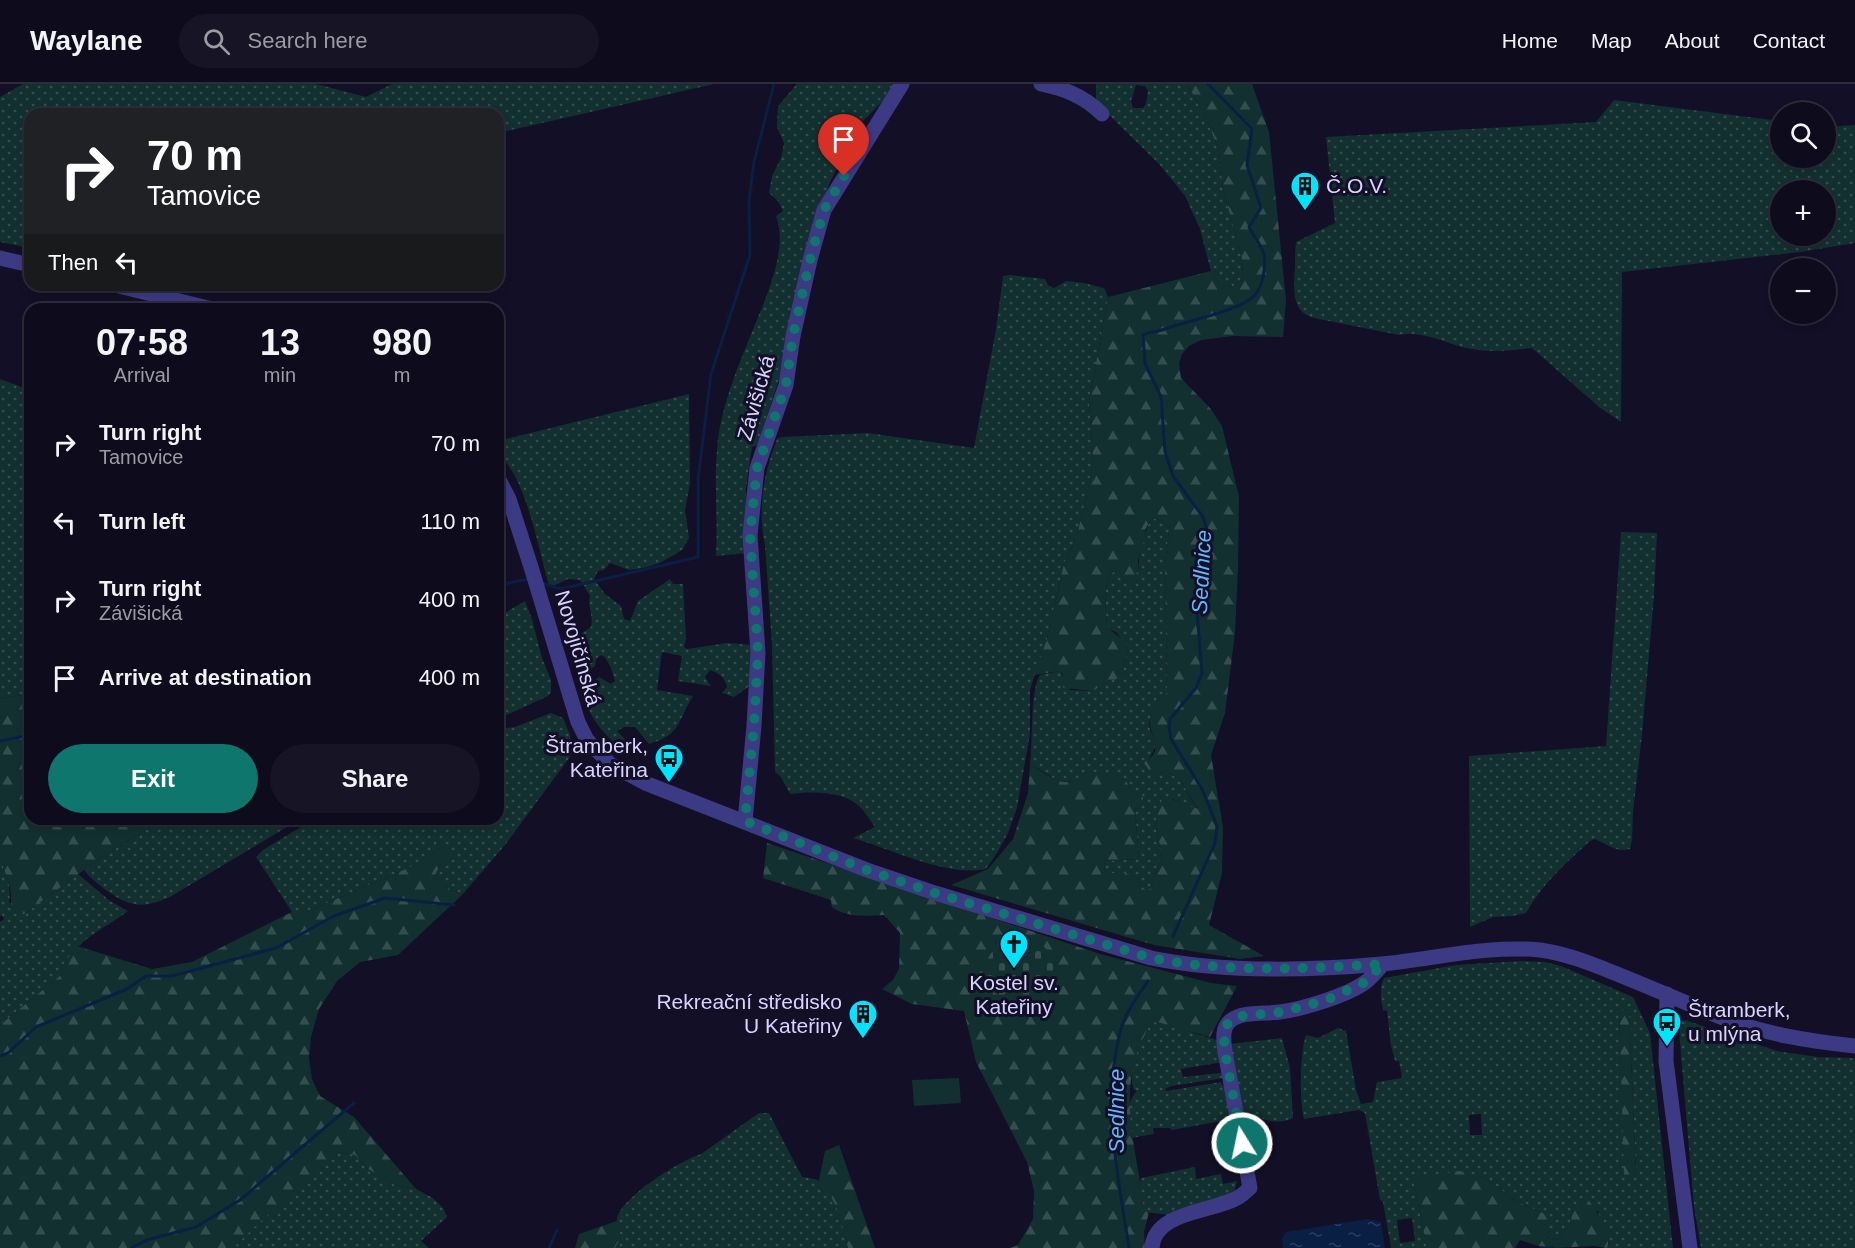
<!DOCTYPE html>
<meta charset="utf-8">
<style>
:root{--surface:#0e0b1c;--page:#171425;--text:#f1f3f6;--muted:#9b9ba3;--line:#2e2b3b;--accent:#0f766e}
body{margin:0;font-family:Arial,sans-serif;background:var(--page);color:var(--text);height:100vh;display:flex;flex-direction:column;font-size:22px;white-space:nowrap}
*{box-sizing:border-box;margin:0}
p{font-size:20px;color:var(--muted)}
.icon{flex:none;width:33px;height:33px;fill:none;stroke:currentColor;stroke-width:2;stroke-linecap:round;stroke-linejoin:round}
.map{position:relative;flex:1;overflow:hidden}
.sheet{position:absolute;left:24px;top:219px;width:480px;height:522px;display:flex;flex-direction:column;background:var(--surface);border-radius:18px;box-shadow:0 3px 9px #0003,0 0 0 2px var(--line)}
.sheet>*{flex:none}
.banner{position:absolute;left:24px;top:24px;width:480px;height:183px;border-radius:18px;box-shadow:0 3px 9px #0003,0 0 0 2px var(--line);background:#202124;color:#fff;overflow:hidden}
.fabs{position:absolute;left:1770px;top:18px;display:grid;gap:12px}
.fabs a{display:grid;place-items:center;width:66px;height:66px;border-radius:50%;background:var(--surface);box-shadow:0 3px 9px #0003,0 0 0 2px var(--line);font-size:30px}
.pin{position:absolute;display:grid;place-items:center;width:51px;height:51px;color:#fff;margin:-62px -26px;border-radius:50% 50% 50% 0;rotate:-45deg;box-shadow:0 0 6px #0007}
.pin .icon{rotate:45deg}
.me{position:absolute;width:66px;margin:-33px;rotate:350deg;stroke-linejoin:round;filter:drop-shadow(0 0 4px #0008)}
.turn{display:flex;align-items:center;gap:21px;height:126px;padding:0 24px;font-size:27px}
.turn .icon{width:78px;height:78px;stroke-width:2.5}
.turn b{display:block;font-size:42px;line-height:51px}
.then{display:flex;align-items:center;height:57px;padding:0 24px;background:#0003;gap:12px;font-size:22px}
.eta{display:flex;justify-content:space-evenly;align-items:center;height:102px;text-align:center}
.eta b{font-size:36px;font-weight:600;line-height:42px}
.button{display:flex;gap:12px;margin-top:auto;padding:12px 24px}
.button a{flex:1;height:69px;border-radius:36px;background:var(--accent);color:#fff;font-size:24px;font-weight:600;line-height:69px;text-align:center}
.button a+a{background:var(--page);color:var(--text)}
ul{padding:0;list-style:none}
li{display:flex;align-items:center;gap:18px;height:78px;padding:0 24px}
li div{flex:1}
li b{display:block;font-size:22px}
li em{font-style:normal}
header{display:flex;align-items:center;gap:36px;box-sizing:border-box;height:84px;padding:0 30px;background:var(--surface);border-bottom:2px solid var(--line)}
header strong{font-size:28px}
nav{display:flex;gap:33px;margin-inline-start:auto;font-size:21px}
.search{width:420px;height:54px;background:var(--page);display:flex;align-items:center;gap:15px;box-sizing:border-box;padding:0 21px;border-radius:33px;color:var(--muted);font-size:22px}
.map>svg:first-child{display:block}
.grass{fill:url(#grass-dots);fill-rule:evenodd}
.forest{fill:url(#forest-firs)}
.cemetery{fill:url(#cemetery-stones)}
.pitch{fill:#12302f}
.water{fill:url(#water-ripples)}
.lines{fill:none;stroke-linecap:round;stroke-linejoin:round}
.stream{stroke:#0a1f44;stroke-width:3}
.minor{stroke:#3d3a85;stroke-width:15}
.route{stroke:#0f766e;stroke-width:10;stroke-dasharray:0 18}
.labels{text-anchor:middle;stroke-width:6;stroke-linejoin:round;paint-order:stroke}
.poi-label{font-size:21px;fill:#d9d4ff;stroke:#130f26;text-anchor:start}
.street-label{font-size:21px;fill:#d9d4ff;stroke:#130f26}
.water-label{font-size:22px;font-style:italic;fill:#62b6ff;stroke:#130f26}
</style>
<header>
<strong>Waylane</strong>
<div class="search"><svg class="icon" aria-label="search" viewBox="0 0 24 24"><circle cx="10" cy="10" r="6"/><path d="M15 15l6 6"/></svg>Search here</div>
<nav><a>Home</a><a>Map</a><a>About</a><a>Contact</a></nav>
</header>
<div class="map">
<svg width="1855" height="1164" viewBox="0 0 1855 1164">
<defs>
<pattern id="grass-dots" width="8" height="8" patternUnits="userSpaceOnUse" patternTransform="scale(1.5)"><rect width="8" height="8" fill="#12302f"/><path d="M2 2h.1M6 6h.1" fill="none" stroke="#344d4e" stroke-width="1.8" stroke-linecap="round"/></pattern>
<pattern id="forest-firs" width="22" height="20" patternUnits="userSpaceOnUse" patternTransform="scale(1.5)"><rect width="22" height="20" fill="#12302f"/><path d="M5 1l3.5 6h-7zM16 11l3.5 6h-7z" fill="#344d4e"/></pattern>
<pattern id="cemetery-stones" width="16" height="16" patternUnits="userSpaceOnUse" patternTransform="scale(1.5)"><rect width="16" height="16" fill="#12302f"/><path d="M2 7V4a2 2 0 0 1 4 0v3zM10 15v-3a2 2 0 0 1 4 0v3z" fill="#344d4e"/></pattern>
<pattern id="water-ripples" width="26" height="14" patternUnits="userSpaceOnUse" patternTransform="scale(1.5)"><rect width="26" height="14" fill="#0a1f44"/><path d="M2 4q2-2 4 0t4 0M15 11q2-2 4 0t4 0" fill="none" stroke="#2d3f60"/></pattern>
</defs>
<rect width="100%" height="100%" fill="#130f26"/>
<path class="grass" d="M23,0H316L366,13L392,0H714L498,49V30H30V164L0,158V13Z
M797,0H897L896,4L861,39L830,98L808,165L779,295L758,361L752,363L746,404L747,469L716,472C718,437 714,401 717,366C720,315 750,256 768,208C776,185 785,156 776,132L783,127L778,117L769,109L772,92L781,74L784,59L777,43L778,22Z
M1096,0H1187L1206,34L1219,67L1223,105L1242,175L1243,189L1240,197L1232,203L1220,200L1211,187L1200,145L1185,112L1159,80L1100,22L1096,14ZM1136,1L1145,2L1148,7L1146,20L1143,24H1133L1131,17Z
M1614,16L1780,37V74H1826V43L1855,41V159L1800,168L1622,188L1621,338L1599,323L1532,264C1508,267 1486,269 1462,263C1441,257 1421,247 1399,251L1314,234C1290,227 1294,203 1295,182C1295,174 1295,166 1296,158L1335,139L1326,53L1596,38ZM1780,106H1826V152H1780Z
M1010,191L1045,195L1048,201L1054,204L1066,197L1084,199L1104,204L1108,213L1089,317L1093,376L1088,406L1076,455L1064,479L1047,555L1032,599L1030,607V650L1017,724L1008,749L997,769L986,785C945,793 892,765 853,754L875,743C870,736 866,729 860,723C845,707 811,707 790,710L781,693L775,688L772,561L765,461C757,424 764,389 777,355L782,353L868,349L974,364L996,245L1003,192Z
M0,295L30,306V610L0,614Z
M689,310L690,399L685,426L689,454L682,466L660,479L643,484L629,486L610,479L604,486L598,487L594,495L605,510L621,522L624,535L630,537L638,517L670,495L673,500H683L686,554L684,563L687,565L727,559L753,561L751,601L734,613L722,609L727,603C725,594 719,589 710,586L705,593L711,602L678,597L682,572L662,568L657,606L693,612C677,638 682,650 649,660L635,643H624L617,647L635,665L629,670C608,656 592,638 584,614L595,603L594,597L599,593L611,600L615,597L611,584L605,573L601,571L596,575L595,582L589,586L580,576L570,570L569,560L581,556L582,549L591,543C594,532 587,522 590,512L580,496L568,495L551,503L549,502C539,466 532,427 516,394C510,382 498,370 498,357Z
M1152,434L1170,439L1165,480L1167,608C1162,618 1153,625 1151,632C1143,652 1166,652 1148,676L1158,691L1165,687L1179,694L1198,726L1172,715L1155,738L1162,772L1150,805L1146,806L1142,803L1138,794L1126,789H1105L1104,777L1139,775L1135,727L1143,719L1133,710L1125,695L1098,688L1087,689L1074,698L1058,697L1030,680C1033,659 1030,605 1040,591L1060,587L1070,606L1093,607L1110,596L1121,591L1128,564L1116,548L1109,545L1107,541C1106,525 1101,498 1115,486H1119L1125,499L1139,486C1138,468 1143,450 1152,434Z
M1621,448L1657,449L1654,512L1642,651L1633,728L1632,756L1630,765C1616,769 1607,760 1595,755L1590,757C1566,779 1542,800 1526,829L1513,832L1493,833L1470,843L1469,672L1606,662Z
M525,517L532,535L542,574L551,596V608L548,612L498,635V533Z
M551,629L563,634L570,651L572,670L505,761L462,811L451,806L434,793L442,778V762L422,778L306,828H292L256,773L263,766L314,735H498V645L515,643Z
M164,735H289L292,740L170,813C143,825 129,823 106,806C98,800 90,794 84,786L103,772Z
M0,775C6,787 12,805 9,818L24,830L78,790L110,817L128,827C103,846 70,858 61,891L0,941V838L4,835L2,831L0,832Z
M1521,877L1545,878L1561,882L1633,913L1650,949L1673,1164H1607L1609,1159L1598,1127L1573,1123L1570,1142L1559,1156L1546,1153L1543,1129L1518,1118L1482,1092L1414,1098L1427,1164H1391L1383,1118L1380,1116L1365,1029L1359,1026L1304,1035C1299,1016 1300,968 1306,951L1318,954L1338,944L1346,947L1356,1006L1361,1020L1373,1018L1377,998L1402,994L1399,977H1395L1391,962L1387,927L1383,926C1381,916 1379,904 1384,894L1456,881ZM1629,926L1636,1091H1625L1619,927ZM1481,1030L1482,1051H1470L1469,1031ZM1412,1134L1415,1157L1400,1159L1397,1136Z
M1685,936L1777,967L1818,973L1855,974V1164H1701L1694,1123L1679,947L1681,938Z
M1156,937L1220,957L1223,978L1181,985L1183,993L1219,989L1224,990V994L1171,1002L1165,1005L1166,1007L1221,998L1222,1001L1226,1004L1232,1035L1172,1046L1170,1044H1153L1154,1050L1131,1054C1130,1039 1125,1018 1137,1007L1134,1006C1126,982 1139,958 1151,938Z
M1282,954L1290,984L1293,1034C1280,1041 1262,1037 1250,1029L1242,1030L1229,960Z
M759,1029H769L802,1093C808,1094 816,1094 821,1098C839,1112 843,1143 848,1164H615L621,1154C620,1148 616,1141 617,1135C621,1113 681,1076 701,1070Z
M340,1068L355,1071L368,1085L395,1101L416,1105L433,1114L443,1124L447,1133L421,1157L429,1164H233L253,1143L331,1073Z
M1195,1083L1196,1095L1221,1090L1223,1100L1237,1097L1235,1105L1238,1110L1171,1131L1143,1128V1112L1139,1102L1141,1094Z"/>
<path class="forest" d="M1187,0H1252L1269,48L1286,216L1283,253L1233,252L1201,256L1189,262L1182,270L1179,279L1181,294L1210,324L1222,342L1239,413L1238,484L1235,549L1225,629L1211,671L1223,743L1222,789L1209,841L1264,872L1240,875L1154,861L951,801L988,785L1013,755L1028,709L1030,680C1039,686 1050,694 1060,697C1073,701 1076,693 1087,689C1099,685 1114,691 1125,695L1133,710L1143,711V719L1135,727L1139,775L1104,777L1105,789H1126L1138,794L1142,803L1146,806L1150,805L1162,772L1155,738L1163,712L1198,725L1179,694L1165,687L1158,691L1152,690L1143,678C1169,667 1145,649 1151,632C1154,623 1162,618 1167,608L1165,480L1170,439L1152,434L1145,446L1144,458L1141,464L1138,477L1139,486L1130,499H1125L1119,486H1115C1101,498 1106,525 1107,541C1111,550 1124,553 1128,564L1121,591L1115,596H1110L1093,607L1064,604L1061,601L1063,590L1060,587L1034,591L1047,555L1064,479L1076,455L1088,406L1093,376L1089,317L1108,213L1211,187L1220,200L1232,203L1240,197L1243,189L1242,175L1223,105L1219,67L1206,34Z
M30,610V735H164L103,772L24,830H14C11,822 11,818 11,810C10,800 4,784 0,775V614Z
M767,759L1100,870L1211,899L1237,902L1210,953C1197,949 1192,948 1180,946C1170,944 1162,936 1151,939C1119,992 1130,1040 1140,1097L1139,1102L1143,1112V1127L1149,1128L1144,1148L1145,1164H1010L1018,1161L1033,1135L1034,1107L1027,1078L976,978L964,927L912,920L882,905L893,896L899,885L900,849L884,831C867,832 847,834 832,823L831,816L763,794Z
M442,762L448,764L450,771L442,778L434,793L451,806L462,811L398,871L360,878L337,897L319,925L311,953L309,975L312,995L320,1012L354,1033L416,1105L395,1101L368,1085L355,1071L340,1068C327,1075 318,1089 306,1099C281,1120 256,1140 233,1164H0V941L61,891L64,879L77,862L152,885L192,878L292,828H306L422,778Z
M1629,926L1636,1091L1624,1092L1619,927Z
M839,1061L875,1164H848C842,1139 837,1115 819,1096L825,1067Z
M1459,1087L1482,1092L1518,1118L1543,1129L1550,1136L1546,1153L1559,1156L1570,1142L1573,1123L1578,1118L1589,1117C1598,1128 1613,1149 1607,1164L1594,1162L1553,1164L1538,1162L1520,1156L1515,1164H1427L1414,1098L1415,1094Z
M617,1137L621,1154L615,1164H575L579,1150Z"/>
<path class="cemetery" d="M1023,854C1028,856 1035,857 1040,860C1058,870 1058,901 1040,911C1037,912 1034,912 1031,913C1012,917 1004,916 987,904C982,872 990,861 1023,854Z"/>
<path class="pitch" d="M959,994L961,1019L914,1022L912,996Z"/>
<path class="water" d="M1297 97a9 9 0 1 1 18 0a9 9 0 1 1-18 0Z
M1368,1135L1381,1138L1385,1164H1283L1282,1155L1286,1148Z"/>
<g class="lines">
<path class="stream" d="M541,499L561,505L698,473V395L711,290L750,171L749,117L754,78L774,0
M498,501L529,495
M0,657L30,651
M1173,852L1215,759L1217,742L1202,705L1171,655L1169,643L1170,635L1196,604L1202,589L1196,515L1206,477L1208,449L1203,433L1173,392L1165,367L1161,313L1145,279L1143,251C1149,247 1158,248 1165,245C1186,237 1243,226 1255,211C1263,201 1266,183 1264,171C1262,161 1253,152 1249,143L1261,124L1247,81L1252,45L1208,0
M0,972L8,969L36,943L127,905L146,892H172L276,864L334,832L385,814L454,821
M131,1164L147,1156L196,1143L240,1116L354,1019
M549,1164L557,1146
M1129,1164C1118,1092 1101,1017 1121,945C1126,927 1138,912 1148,897
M1541,1164H1553"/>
<path class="minor" d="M1041,0C1065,5 1084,12 1102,30
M0,174L30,181
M115,201L212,225
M498,394L509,415L531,483L578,638L587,656L610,680L645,699L867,786L935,809L1151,874C1226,889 1306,887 1382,880C1434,875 1487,861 1540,866C1569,870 1594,881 1622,892C1654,905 1686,919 1718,932C1763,950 1808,957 1855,962
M745,737L754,642L758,569L750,451L757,384L786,301L793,252L810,176L824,126L902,0
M1667,910L1666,977L1690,1164
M1152,1164C1154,1128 1210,1128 1235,1115C1241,1113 1245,1108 1250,1104L1225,968C1224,958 1221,945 1230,937C1242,927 1265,930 1280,928C1303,925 1349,911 1367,897C1373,892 1378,886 1383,880"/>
</g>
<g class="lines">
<path class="route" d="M844,92L824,126L810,176L793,252L786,301L757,384L750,451L758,569L754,642L745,737L867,786L935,809L1151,874C1227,889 1306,885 1383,880L1365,898L1327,916L1282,928L1242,932L1231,936L1226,942L1224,952L1225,968L1242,1059"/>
</g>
<defs>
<g id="building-pin" transform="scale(1.5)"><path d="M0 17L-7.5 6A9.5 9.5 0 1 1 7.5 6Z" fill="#00e5ff" stroke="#130f26"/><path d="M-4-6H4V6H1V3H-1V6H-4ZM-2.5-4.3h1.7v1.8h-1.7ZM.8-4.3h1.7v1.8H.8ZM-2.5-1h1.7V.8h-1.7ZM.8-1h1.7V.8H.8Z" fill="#111"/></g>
<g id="bus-pin" transform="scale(1.5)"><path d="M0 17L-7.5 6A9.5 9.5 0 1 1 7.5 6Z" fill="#00e5ff" stroke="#130f26"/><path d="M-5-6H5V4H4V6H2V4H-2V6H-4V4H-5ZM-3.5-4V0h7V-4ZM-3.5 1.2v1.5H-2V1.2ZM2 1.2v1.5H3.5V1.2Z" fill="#111"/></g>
<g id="church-pin" transform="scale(1.5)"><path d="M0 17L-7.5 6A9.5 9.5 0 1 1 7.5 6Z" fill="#00e5ff" stroke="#130f26"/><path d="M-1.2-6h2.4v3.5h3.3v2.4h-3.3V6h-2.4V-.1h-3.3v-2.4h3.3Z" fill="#111"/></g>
</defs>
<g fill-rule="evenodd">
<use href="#building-pin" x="1305" y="102"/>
<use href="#bus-pin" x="669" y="674"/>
<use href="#church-pin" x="1014" y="860"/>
<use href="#building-pin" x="863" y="930"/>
<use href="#bus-pin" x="1667" y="938"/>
</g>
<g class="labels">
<g class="poi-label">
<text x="1326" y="109">Č.O.V.</text>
<text x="648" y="669" text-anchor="end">Štramberk,<tspan x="648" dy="24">Kateřina</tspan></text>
<text x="1014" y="906" text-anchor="middle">Kostel sv.<tspan x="1014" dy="24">Kateřiny</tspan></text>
<text x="842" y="925" text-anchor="end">Rekreační středisko<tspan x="842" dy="24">U Kateřiny</tspan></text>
<text x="1688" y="933">Štramberk,<tspan x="1688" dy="24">u mlýna</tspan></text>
</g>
<g class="street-label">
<text transform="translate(756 314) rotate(-74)" y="7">Závišická</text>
<text transform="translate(578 564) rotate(74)" y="7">Novojičínská</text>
</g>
<g class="water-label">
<text transform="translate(1201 488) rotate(-87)" y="8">Sedlnice</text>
<text transform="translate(1116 1027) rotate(-90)" y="8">Sedlnice</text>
</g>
</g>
</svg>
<div class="fabs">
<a><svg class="icon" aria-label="search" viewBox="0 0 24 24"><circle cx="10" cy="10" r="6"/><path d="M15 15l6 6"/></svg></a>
<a>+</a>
<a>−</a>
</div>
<div class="pin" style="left:844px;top:92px;background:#d93025"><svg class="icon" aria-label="arrive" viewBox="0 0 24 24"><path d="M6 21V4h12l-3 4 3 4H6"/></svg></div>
<svg class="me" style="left:1242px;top:1059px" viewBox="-20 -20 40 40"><circle r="17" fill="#0f766e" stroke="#fff" stroke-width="3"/><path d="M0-11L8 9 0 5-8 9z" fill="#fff"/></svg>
<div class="banner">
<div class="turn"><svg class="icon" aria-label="right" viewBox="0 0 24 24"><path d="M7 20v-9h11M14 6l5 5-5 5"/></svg><div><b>70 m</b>Tamovice</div></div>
<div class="then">Then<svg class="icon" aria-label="left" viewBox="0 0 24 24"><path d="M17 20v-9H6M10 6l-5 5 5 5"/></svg></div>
</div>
<section class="sheet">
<div class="eta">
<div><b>07:58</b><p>Arrival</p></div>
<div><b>13</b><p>min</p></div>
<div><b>980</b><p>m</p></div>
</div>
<ul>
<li><svg class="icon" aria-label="right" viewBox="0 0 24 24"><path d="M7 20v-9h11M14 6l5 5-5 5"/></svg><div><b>Turn right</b><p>Tamovice</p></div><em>70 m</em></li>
<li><svg class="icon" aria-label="left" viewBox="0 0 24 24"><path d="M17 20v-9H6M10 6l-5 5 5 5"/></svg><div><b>Turn left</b></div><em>110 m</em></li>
<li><svg class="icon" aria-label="right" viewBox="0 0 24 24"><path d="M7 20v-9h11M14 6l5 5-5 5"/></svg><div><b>Turn right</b><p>Závišická</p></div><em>400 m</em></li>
<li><svg class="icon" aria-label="arrive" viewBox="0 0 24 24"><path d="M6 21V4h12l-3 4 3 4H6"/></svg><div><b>Arrive at destination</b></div><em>400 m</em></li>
</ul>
<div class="button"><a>Exit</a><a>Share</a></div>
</section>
</div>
